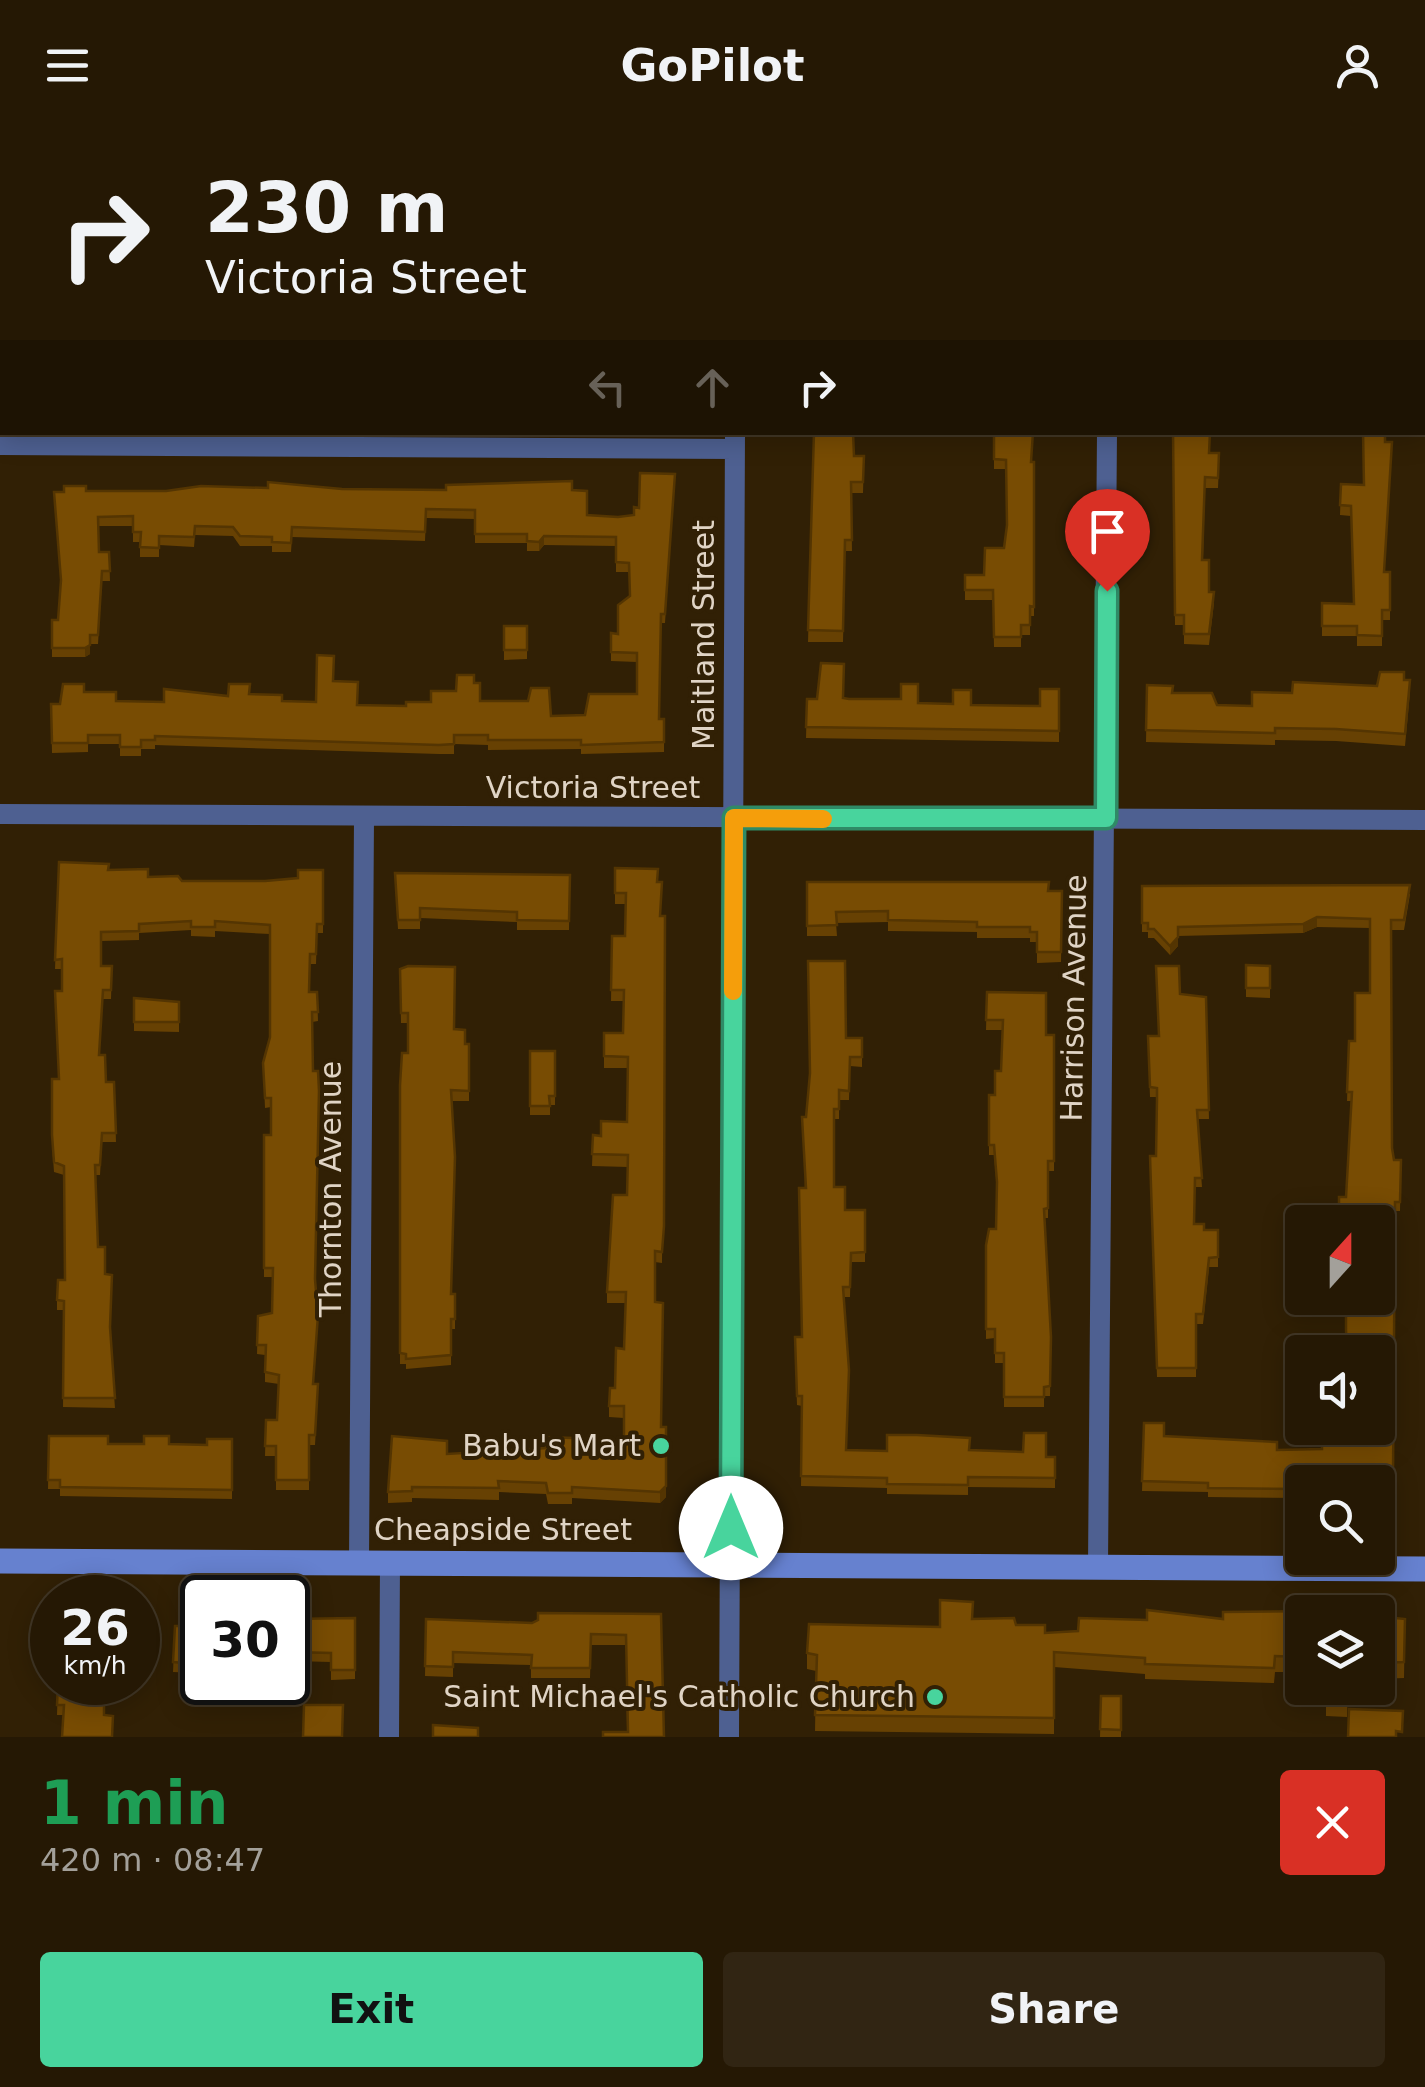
<!DOCTYPE html>
<meta charset="utf-8">
<style>
:root{--surface:#251804;--page:#312513;--text:#f1f3f6;--muted:#a3a09a;--line:#423726;--accent:#48d49d}
body{margin:0;font-family:"DejaVu Sans",sans-serif;background:var(--page);color:var(--text);height:100vh;display:flex;flex-direction:column;font-size:38px;white-space:nowrap}
*{box-sizing:border-box;margin:0}
p{font-size:32px;color:var(--muted)}
.icon{flex:none;width:55px;height:55px;fill:none;stroke:currentColor;stroke-width:2;stroke-linecap:round;stroke-linejoin:round}
.map{position:relative;height:1607px;overflow:hidden}
.drawer{display:flex;flex-direction:column;background:var(--surface);flex:1}
.drawer>*{flex:none}
.guide{position:absolute;left:0px;top:0px;width:1425px;height:305px;box-shadow:0 5px 25px #0003,0 0 0 2px var(--line);background:#251804;color:var(--text);overflow:hidden}
.needle{width:65px;rotate:21deg}
.controls{position:absolute;left:1285px;top:1075px;display:grid;gap:20px}
.controls a{display:grid;place-items:center;width:110px;height:110px;border-radius:10px;background:var(--surface);box-shadow:0 5px 25px #0003,0 0 0 2px var(--line);font-size:50px}
.speed{position:absolute;left:30px;top:1445px;display:flex;gap:20px;font-size:50px;font-weight:700;text-align:center}
.speed>*{display:grid;place-content:center;width:130px;height:130px;border-radius:50%;background:var(--surface);box-shadow:0 5px 25px #0003,0 0 0 2px var(--line);line-height:1}
.speed small{font-size:25px;font-weight:400}
.speed .limit{border:5px solid #111;border-radius:15px;background:#fff;color:#111}
.pin{position:absolute;display:grid;place-items:center;width:85px;height:85px;color:#fff;margin:-102px -42px;border-radius:50% 50% 50% 0;rotate:-45deg;box-shadow:0 0 10px #0007}
.pin .icon{rotate:45deg}
.me{position:absolute;width:110px;margin:-55px;rotate:0deg;stroke-linejoin:round;filter:drop-shadow(0 0 8px #0008)}
.turn{display:flex;align-items:center;gap:35px;height:210px;padding:0 40px;font-size:45px}
.turn .icon{width:130px;height:130px;stroke-width:2.5}
.turn b{display:block;font-size:70px;line-height:85px}
.lanes{display:flex;align-items:center;height:95px;padding:0 40px;background:#0003;justify-content:center;gap:50px;direction:ltr}
.lanes .off{opacity:.35}
.round{display:grid;place-items:center;flex:none;width:105px;height:105px;border-radius:10px;background:var(--page)}
.headline{display:flex;align-items:center;justify-content:space-between;height:170px;padding:0 40px}
h1{font-size:60px;font-weight:700;line-height:75px;color:#1e9e55}
.primary-button{display:flex;gap:20px;margin-top:auto;padding:20px 40px}
.primary-button a{flex:1;height:115px;border-radius:10px;background:var(--accent);color:#111;font-size:40px;font-weight:700;line-height:115px;text-align:center}
.primary-button a+a{background:var(--page);color:var(--text)}
header{display:flex;justify-content:space-between;align-items:center;height:130px;padding:0 40px;background:var(--surface);font-size:45px;font-weight:700}
.map>svg:first-child{display:block}
.lines{fill:none;stroke-linecap:round;stroke-linejoin:round}
.street{stroke:#4e6091;stroke-width:20}
.secondary{stroke:#6681cf;stroke-width:25}
.wall{fill:#674103}
.shaded-wall{fill:#543502}
.building{fill:#784c03;stroke:#543502;stroke-width:2.5}
.route-casing{stroke:#2f8a66;stroke-width:25}
.route{stroke:#48d49d;stroke-width:18}
.slow{stroke:#f59e0b;stroke-width:18}
.poi-dot{fill:#48d49d;stroke:#312005;stroke-width:4}
.labels{text-anchor:middle;stroke-width:8;stroke-linejoin:round;paint-order:stroke}
.street-label{font-size:30px;fill:#e0d4c5;stroke:#312005}
.poi-label{font-size:30px;fill:#e0d4c5;stroke:#312005;text-anchor:end}
</style>
<header><svg class="icon" aria-label="menu" viewBox="0 0 24 24"><path d="M4 6h16M4 12h16M4 18h16"/></svg>GoPilot<svg class="icon" aria-label="person" viewBox="0 0 24 24"><circle cx="12" cy="8" r="4"/><path d="M4 21q1-7 8-7t8 7"/></svg></header>
<div class="map">
<svg width="1425" height="1607" viewBox="0 0 1425 1607">
<rect width="100%" height="100%" fill="#312005"/>
<g class="lines">
<path class="street" d="M735,2V0
M1107,2V0
M0,315L735,319
M0,684L1425,690
M359,1431L364,688
M1098,1435L1107,302
M389,1607L390,1432
M729,1607L735,302"/>
<path class="secondary" d="M0,48L1,0
M0,1431L1425,1439"/>
</g>
<path class="wall" d="M814,302L854,326H864L863,363H851L852,421H845L843,512H808Z
M994,302L1031,332H1034V486H1030V505H1021V517H994L993,470H965V445H984L1004,418L1007,396L1006,339H994Z
M1173,302L1210,323L1219,334L1218,358H1205L1203,430L1209,462L1214,473L1209,515L1184,514V495H1175Z
M675,344L665,493H661L659,589H664V622L581,624V619L488,620V615L454,614V624H439L155,615V619H141V626H120V614H88V622L52,623L51,574H60L84,562L116,571L164,572L250,564L282,571L316,572L333,551L357,575L406,576L431,572L474,553L480,571L551,586L585,585L637,564V532L611,531V503L618,504L629,466V442H616V416L544,415L539,421H527V413H475V389L426,388L425,411L292,407L291,422H272V416H240L233,406L195,405L194,417L159,415V427H140V412H133V396H98L99,422H109L110,451H102L98,514H90V524L85,527H52V490H58L86,361L342,359L572,360L587,385L618,387L634,385Z
M1341,354L1385,442H1390V490H1382V516H1357V506H1322V473L1354,474L1351,386L1340,385Z
M504,496H527V529L504,530Z
M1404,550L1410,562L1405,616L1336,611L1275,610V615L1146,612L1147,555L1217,575L1252,576L1292,563L1377,556Z
M1059,559V612L806,608L807,569L843,568L971,575L1040,576Z
M59,732L182,751H265L298,748L323,740V803H317L316,834H310L309,862H317L318,891L312,892L315,1151L314,1254L318,1264L315,1315H309V1360H276V1326H265L266,1290H277L279,1254L265,1252V1225L257,1224L258,1186L272,1183L273,1147H264V1005H271V977L265,978L263,933L270,907V804L215,801V807L191,806V800L139,803V810L101,811V836H112L111,869H103L99,925L106,952H114L116,1012H102L100,1045H95L98,1117L105,1144L115,1278L63,1277L64,1180H57V1170L65,1150L64,1045L54,1042L52,1014L59,949L62,839H55Z
M615,738L658,752L661,786H665L662,1133L655,1132V1172L661,1297L666,1367L660,1373L572,1368V1374H548L546,1364L499,1362V1370L412,1368V1372L388,1373V1362L447,1324L624,1325V1288L609,1287V1276L615,1258L624,1219L626,1173H607V1162L627,1065L628,1037L592,1036L593,1005L601,1006L627,992L628,938H604V903H623L624,871H611L612,806H625L626,774H615Z
M570,745L569,800H517V792L420,788V799H398L395,752Z
M807,752L1062,761L1061,832L1037,833V812H1030V808H977V802L888,801V792L836,793L837,806H807Z
M1142,756L1410,764L1404,800H1391L1392,1018L1394,1030H1401L1400,1081H1395L1393,1359L1378,1358V1352H1302V1368L1208,1367V1362L1142,1361L1144,1293L1164,1306L1277,1320L1322,1319L1346,1311L1378,1222H1347L1346,1200L1355,1177L1378,1168L1346,1067L1351,971H1347L1349,911H1355L1370,863V798L1317,797L1303,803L1178,806V816L1170,825L1154,808H1148V802H1142Z
M1246,835L1270,836V868L1246,867Z
M400,839L454,899L465,914H469V971H452L451,1164L455,1174V1199H451V1235L406,1239V1234H400V955L408,923V893H401Z
M987,862L1046,905H1054V1041H1048V1088H1044L1051,1207L1050,1266H1044V1277H1004V1233H995V1208L986,1209V1115L996,1099L997,1060L994,1025H989V965H995L1001,941L1002,900H986Z
M1180,864L1206,867L1209,989H1197L1202,1057H1195V1094L1204,1100H1218V1137H1209L1203,1194H1196V1247H1157L1150,1035L1156,1026L1157,967H1150L1148,916L1158,906Z
M134,868L179,872V902L134,901Z
M846,908H862V937L850,936L849,970H839V989H834V1057L865,1122V1132H851L850,1167H844L846,1320H969L1055,1327V1358L968,1357V1365L887,1364V1358L801,1356L802,1276L797,1275L795,1217L802,1207L806,987Z
M530,921H555V975H550V985H530Z
M49,1306L108,1314L207,1315L232,1309V1369L60,1366V1359H48Z
M1302,1482V1542H1275L1274,1553L1145,1549V1544L1054,1537V1604L815,1601L816,1541L807,1539V1523L940,1497L973,1489L1016,1495L1045,1503L1078,1501L1147,1490L1223,1489Z
M661,1484L627,1602L626,1515H591L590,1548H531V1535L453,1533V1547L425,1546L426,1489L532,1493Z
M1378,1486L1405,1489L1404,1548L1378,1549Z
M355,1488V1549L331,1550V1532L293,1531L292,1545L288,1544V1489Z
M175,1496H198L196,1543L173,1542Z
M58,1552H93L63,1585H57Z
M1326,1558H1348L1347,1587L1326,1586Z
M1101,1566H1121V1607H1100Z"/>
<path class="shaded-wall" d="M544,406V415L539,421V412Z
M90,515V524L85,527V518Z
M1317,787V797L1303,803V794Z
M1178,807V816L1170,825V816Z
M666,1356V1367L660,1373V1362Z"/>
<path class="building" d="M69,0H111V2H68Z
M163,0H284L299,2H163Z
M436,0H577V2H396Z
M814,302H853L854,326H864L863,352H851L852,410H845L843,501L808,500Z
M994,302H1033L1031,332H1034V477L1030,476V495H1021V507H994L993,460H965V445H984L985,418H1004L1007,395L1006,330L994,329Z
M1173,302H1210L1209,323H1219L1218,348L1205,347L1202,430H1209V462H1214L1209,504H1184V485H1175Z
M1363,302H1385V312H1392L1384,442H1390V480H1382V506L1357,505V496H1322V473L1354,474L1351,376L1340,375L1341,354L1364,355Z
M640,343L675,344L665,484H661L659,589H664V612L581,615V610H488V605H454V614L439,615L155,606V610H141V617H120V605H88V613H52L51,574H60L63,554H84V562H116V571L164,572V559L228,566L229,554H250L249,564L282,565V571L316,572L317,525L334,526L333,551L358,552L357,575L406,576V572H431V561H456L457,545H474V553H480V571H528L531,558H549L551,586L585,585L589,564H637V523L611,522V503L618,504V475L630,466L629,433L616,432V407L544,406L539,412L527,411V404H475V380L426,379L425,402L292,397L291,413L272,412V407L240,406L233,397L195,396L194,407L159,406V418L140,417L141,402H133V386L98,387L99,422H109L110,441H102L98,505H90V515L85,518H52V490H58L61,450L54,362H64V356H86V361H166L201,356L268,358V352L342,359L446,360V355L572,351V360L587,361V385L618,387L634,385V377L639,378Z
M504,496H527V520H504Z
M821,533L844,534L843,568L849,569H901V554H918V573L953,574V560H971V575L1040,576V559H1059V601L806,597L807,569H817Z
M1380,542H1404V550H1410L1405,604L1336,599L1275,598V603L1146,600L1147,555L1173,556L1172,563H1212L1217,575L1252,576V562L1292,563L1293,552L1377,556Z
M59,732L109,734L108,740L148,739V747L178,746L182,751H265L298,748V740H323V794H317L316,824H310L309,862H317L318,882H312L313,941H318L319,961L315,1149L318,1185L313,1254H318L315,1305H309V1350H276V1316H265L266,1290H277L279,1245L265,1242L266,1215H257L258,1186L272,1183L273,1138H264V1005H271V968H265L263,933L270,907V795L215,791V797H191V791L139,794V801L101,802V836H112L111,860H103L99,925H105L106,952H114L116,1003H102L100,1035H95L98,1117H105V1144L112,1145L110,1197L115,1268H63L64,1171L57,1170L58,1150H65L64,1036L54,1032L52,1005V949H59L55,861H62V829L55,830Z
M615,738L658,739L657,752H662L660,786H665L664,1096L662,1122L655,1121V1172L663,1173L661,1297H666V1356L660,1362L572,1357V1363H548L546,1353L498,1351L499,1358L412,1357V1361L388,1362L392,1306L447,1311V1324L546,1318V1307L573,1308V1324L624,1325V1276H609L610,1258H615L616,1218L624,1219L626,1162H607L613,1065H627L628,1025L592,1024L593,1005L601,1006V991L627,992L628,927L604,926V903H623L624,860H611L612,806H625L626,763H615Z
M395,743L570,745L569,791L517,790V782L420,778V790H398Z
M807,752H1049L1048,761H1062L1061,822H1037V802H1030V797H977V792L888,790V781L836,782L837,795L807,796Z
M1410,755L1404,790H1391L1392,1018L1394,1030H1401L1400,1072H1395L1393,1349H1376V1352H1302V1359L1208,1358V1353L1142,1351L1144,1293H1164V1306L1277,1312V1320L1322,1319V1311H1346V1298H1378V1222H1347L1346,1200V1177H1355V1168H1378V1092H1339V1067H1346L1352,962H1347L1349,911H1355V863H1370V789L1317,787L1303,794L1178,797V807L1170,816L1154,799H1148V793H1142V756Z
M808,831H845L846,908H862V927H850L849,961L839,960V979H834V1057H845V1080H865V1122L851,1123L850,1157H843L849,1240L846,1320L887,1321V1305H917L970,1308L969,1320L1023,1322L1024,1303H1046V1327H1055V1348L968,1347V1355L887,1354V1348L801,1346L802,1266H797L795,1207H802L799,1058H806L802,987H806L810,943Z
M1246,835L1270,836V858H1246Z
M408,836L455,837L454,899L465,900V914H469V961L451,960L455,1027L451,1164H455V1189H451V1225L406,1229V1224L400,1223V955L402,923H408V883H401L400,839Z
M1156,836H1179L1180,864L1206,867L1209,980H1197L1202,1048H1195L1194,1094H1204V1100H1218V1127L1209,1128L1203,1184H1196V1238H1157L1150,1026H1156L1157,969V958L1150,957L1148,906H1159Z
M987,862L1046,863V905H1054V1031H1048V1078L1044,1079L1051,1207L1050,1256L1044,1257V1267H1004V1223H995V1199H986V1115L989,1099H996L997,1052L994,1015H989V965H995V941H1001L1003,890H986Z
M134,868L179,872V892H134Z
M530,921H555V966H549L550,976H530Z
M49,1306H108V1314H144V1306H169V1314L207,1315V1309H232V1360L60,1357V1350H48Z
M940,1470L973,1472L972,1489L1014,1488L1016,1495H1045V1503L1078,1501L1079,1488L1147,1490V1480L1223,1489V1482L1318,1481L1337,1482H1302V1527L1275,1526L1274,1538L1145,1534V1528L1054,1522V1588L815,1585L817,1525L807,1523L809,1494L940,1497Z
M52,1481V1507H51V1482Z
M538,1483L661,1484L664,1607H603V1602H628L626,1505L591,1504L590,1538H531L532,1525L453,1522V1537L425,1536L426,1489L532,1493L538,1490Z
M1378,1486L1405,1489L1404,1532L1378,1533Z
M355,1488V1540H331V1523L293,1522L292,1535H288V1489Z
M175,1496H198L196,1534L173,1532Z
M58,1552H92V1558H104V1585L113,1586L112,1607H62L64,1575H57Z
M1326,1558H1347V1571H1326Z
M1101,1566H1121V1600L1100,1599Z
M304,1575H343L342,1607H303Z
M1349,1579L1403,1581L1402,1602L1396,1601V1607H1348Z
M433,1595L478,1598V1607H433Z"/>
<g class="lines">
<g class="route-casing">
<path id="route" d="M731,1398L734,688H1106L1107,461"/>
</g>
<use href="#route" class="route"/>
<path class="slow" d="M733,861L734,688L823,689"/>
</g>
<g class="poi-dot">
<circle cx="661" cy="1316" r="10"/>
<circle cx="935" cy="1567" r="10"/>
</g>
<g class="labels">
<g class="street-label">
<text transform="translate(704 505) rotate(-90)" y="10">Maitland Street</text>
<text x="593" y="668">Victoria Street</text>
<text transform="translate(1074 868) rotate(-89)" y="10">Harrison Avenue</text>
<text transform="translate(331 1059) rotate(-90)" y="10">Thornton Avenue</text>
<text x="503" y="1410">Cheapside Street</text>
</g>
<g class="poi-label">
<text x="641" y="1326">Babu's Mart</text>
<text x="915" y="1577">Saint Michael's Catholic Church</text>
</g>
</g>
</svg>
<div class="controls">
<a><svg class="needle" viewBox="-14 -14 28 28"><path d="M0-13l5 13h-10z" fill="#e53935"/><path d="M0 13l5-13h-10z" fill="#a3a09a"/></svg></a>
<a><svg class="icon" aria-label="sound" viewBox="0 0 24 24"><path d="M4 9h4l5-4v14l-5-4H4zM17 9q2 3 0 6"/></svg></a>
<a><svg class="icon" aria-label="search" viewBox="0 0 24 24"><circle cx="10" cy="10" r="6"/><path d="M15 15l6 6"/></svg></a>
<a><svg class="icon" aria-label="layers" viewBox="0 0 24 24"><path d="M12 4l9 5-9 5-9-5zM3 14l9 5 9-5"/></svg></a>
</div>
<div class="speed"><div>26<small>km/h</small></div><div class="limit">30</div></div>
<div class="pin" style="left:1107px;top:461px;background:#d93025"><svg class="icon" aria-label="arrive" viewBox="0 0 24 24"><path d="M6 21V4h12l-3 4 3 4H6"/></svg></div>
<svg class="me" style="left:731px;top:1398px" viewBox="-20 -20 40 40"><circle r="19" fill="#fff"/><path d="M0-13L10 11 0 6-10 11z" fill="#48d49d"/></svg>
<div class="guide">
<div class="turn"><svg class="icon" aria-label="right" viewBox="0 0 24 24"><path d="M7 20v-9h11M14 6l5 5-5 5"/></svg><div><b>230 m</b>Victoria Street</div></div>
<div class="lanes"><svg class="icon off" aria-label="left" viewBox="0 0 24 24"><path d="M17 20v-9H6M10 6l-5 5 5 5"/></svg><svg class="icon off" aria-label="ahead" viewBox="0 0 24 24"><path d="M12 20V5M6 11l6-6 6 6"/></svg><svg class="icon" aria-label="right" viewBox="0 0 24 24"><path d="M7 20v-9h11M14 6l5 5-5 5"/></svg></div>
</div>
</div>
<section class="drawer">
<div class="headline"><div><h1>1 min</h1><p>420 m · 08:47</p></div><a class="round" style="background:#d93025;color:#fff"><svg class="icon" aria-label="close" viewBox="0 0 24 24"><path d="M6 6l12 12M18 6L6 18"/></svg></a></div>
<div class="primary-button"><a>Exit</a><a>Share</a></div>
</section>
